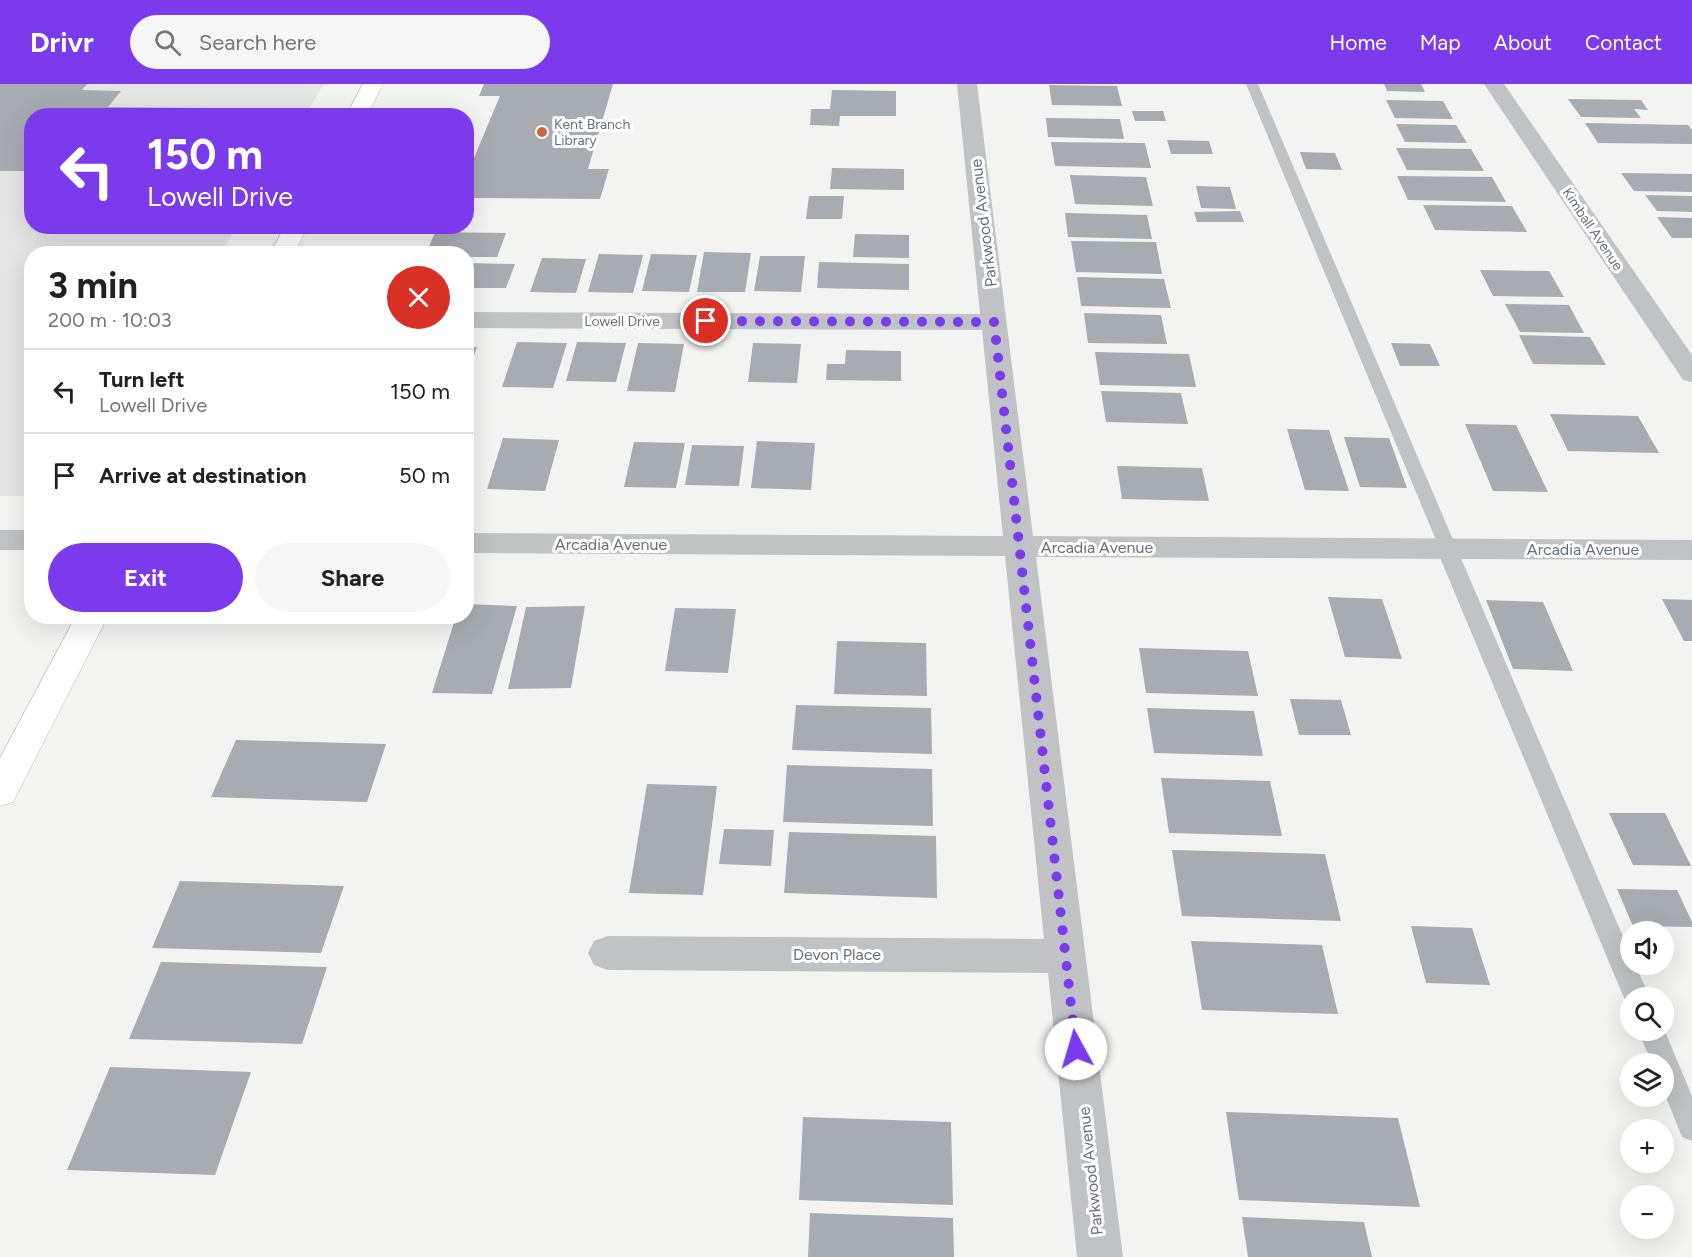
<!DOCTYPE html>
<meta charset="utf-8">
<style>
:root{--surface:#fff;--page:#f6f6f6;--text:#202124;--muted:#757577;--line:#e0e0e0;--accent:#7c3aed}
body{margin:0;font-family:Figtree,sans-serif;background:var(--page);color:var(--text);height:100vh;display:flex;flex-direction:column;font-size:22px;white-space:nowrap}
*{box-sizing:border-box;margin:0}
p{font-size:20px;color:var(--muted)}
.icon{flex:none;width:33px;height:33px;fill:none;stroke:currentColor;stroke-width:2;stroke-linecap:round;stroke-linejoin:round}
.map{position:relative;flex:1;overflow:hidden}
.details{position:absolute;left:24px;top:162px;width:450px;height:378px;display:flex;flex-direction:column;background:var(--surface);border-radius:24px;box-shadow:0 6px 24px #0002}
.details>*{flex:none}
.top-card{position:absolute;left:24px;top:24px;width:450px;height:126px;border-radius:24px;box-shadow:0 6px 24px #0002;background:#7c3aed;color:#fff;overflow:hidden}
.buttons{position:absolute;left:1620px;top:837px;display:grid;gap:12px}
.buttons a{display:grid;place-items:center;width:54px;height:54px;border-radius:50%;background:var(--surface);box-shadow:0 6px 24px #0002;font-size:30px}
.pin{position:absolute;display:grid;place-items:center;width:51px;height:51px;color:#fff;margin:-26px;border:3px solid #fff;border-radius:50%;box-shadow:0 2px 6px #0007}
.me{position:absolute;width:66px;margin:-33px;rotate:354deg;stroke-linejoin:round;filter:drop-shadow(0 0 4px #0008)}
.turn{display:flex;align-items:center;gap:21px;height:126px;padding:0 24px;font-size:27px}
.turn .icon{width:78px;height:78px;stroke-width:2.5}
.turn b{display:block;font-size:42px;line-height:51px}
.round{display:grid;place-items:center;flex:none;width:63px;height:63px;border-radius:32px;background:var(--page)}
.head{display:flex;align-items:center;justify-content:space-between;height:102px;padding:0 24px}
h1{font-size:36px;font-weight:700;line-height:45px}
.action{display:flex;gap:12px;margin-top:auto;padding:12px 24px}
.action a{flex:1;height:69px;border-radius:36px;background:var(--accent);color:#fff;font-size:24px;font-weight:700;line-height:69px;text-align:center}
.action a+a{background:var(--page);color:var(--text)}
ul{padding:0;list-style:none}
li{display:flex;align-items:center;gap:18px;height:84px;padding:0 24px;border-top:2px solid var(--line)}
li div{flex:1}
li b{display:block;font-size:22px}
li em{font-style:normal}
header{display:flex;align-items:center;gap:36px;box-sizing:border-box;height:84px;padding:0 30px;background:var(--accent);color:#fff}
header strong{font-size:28px}
nav{display:flex;gap:33px;margin-inline-start:auto;font-size:21px}
.search{width:420px;height:54px;background:var(--page);display:flex;align-items:center;gap:15px;box-sizing:border-box;padding:0 21px;border-radius:33px;color:var(--muted);font-size:22px}
.map>svg:first-child{display:block}
.built{fill:#e4e5e4}
.building{fill:#a7acb2}
.lines{fill:none;stroke-linecap:round;stroke-linejoin:round}
.secondary-casing{stroke:#b2b6ba;stroke-width:1}
.service{fill:#c0c2c5;fill-rule:evenodd}
.minor{fill:#c0c2c5;fill-rule:evenodd}
.secondary{fill:#fff;fill-rule:evenodd}
.route{stroke:#7c3aed;stroke-width:10;stroke-dasharray:0 18}
.poi-dot{fill:#cc6739;stroke:#fff;stroke-width:2}
.labels{text-anchor:middle;stroke-width:6;stroke-linejoin:round;paint-order:stroke}
.far-poi-label{font-size:14px;fill:#67717e;stroke:#fff;text-anchor:start}
.far-street-label{font-size:14px;fill:#67717e;stroke:#fff}
.street-label{font-size:16px;fill:#67717e;stroke:#fff}
</style>
<header>
<strong>Drivr</strong>
<div class="search"><svg class="icon" aria-label="search" viewBox="0 0 24 24"><circle cx="10" cy="10" r="6"/><path d="M15 15l6 6"/></svg>Search here</div>
<nav><a>Home</a><a>Map</a><a>About</a><a>Contact</a></nav>
</header>
<div class="map">
<svg width="1692" height="1173" viewBox="0 0 1692 1173">
<rect width="100%" height="100%" fill="#f3f4f1"/>
<path class="built" d="M0,0H324L305,31L32,32V142L237,143L221,169L32,170L31,412H0Z"/>
<path class="building" d="M0,0H87L82,6L121,7L108,23L205,24L199,32H32V87H0Z
M484,0H613L588,85H609L600,115L466,114V93L500,12H479Z
M1384,0H1421L1425,8L1387,7Z
M1049,1L1117,2L1122,22L1052,21Z
M832,6L896,7V32H840L839,42L810,41L811,25H830Z
M1568,15L1641,16L1648,26L1634,25L1641,34L1581,33Z
M1386,16L1443,17L1453,35L1395,34Z
M1132,27H1163L1166,37H1135Z
M1046,34L1120,35L1124,55L1048,53Z
M1585,39L1688,41L1692,46V60L1598,59Z
M1396,40L1456,41L1467,59L1405,58Z
M1167,56L1209,57L1213,70H1171Z
M1051,58L1145,59L1151,84L1055,82Z
M1396,64L1471,65L1484,87L1407,86Z
M1300,68L1335,69L1342,86L1306,85Z
M832,84L904,85V106L830,105Z
M1621,89L1692,90V108L1634,107Z
M1070,91L1146,93L1153,122L1075,120Z
M1397,92L1492,93L1506,118L1408,116Z
M1196,102L1230,103L1236,125L1201,124Z
M1645,111L1692,112V128L1657,127Z
M809,112H844L842,135H806Z
M1423,121L1512,122L1527,148L1435,146Z
M1240,127L1244,138H1197L1194,128Z
M1065,129L1147,131L1152,155L1068,153Z
M1657,133L1692,134V154H1672Z
M435,148L506,149L497,173H466V170H426Z
M855,150L909,151V174L853,173Z
M1071,157L1156,158L1162,190L1076,188Z
M704,168L751,169L745,208H697Z
M599,170L643,171L633,209L588,208Z
M651,170L697,171L689,208L642,207Z
M760,172H805L801,208L754,207Z
M542,174L586,175L576,209L530,208Z
M819,178L909,180V206L817,204Z
M466,179L515,180L506,204H466Z
M1480,186L1549,187L1564,213L1493,212Z
M1077,193L1164,195L1171,224L1081,222Z
M1505,220L1569,221L1584,249L1520,248Z
M1084,229L1161,231L1167,260L1088,259Z
M1519,251L1590,253L1606,281L1533,280Z
M517,258L567,259L553,304L502,303Z
M577,258L626,259L616,298L566,297Z
M638,259L684,260L675,308L627,307Z
M753,259L801,260L797,299L748,298Z
M1391,259L1430,260L1440,282H1400Z
M466,263H477L467,291H466Z
M846,266L901,267V297L826,296L827,280H845Z
M1095,268L1189,270L1196,303L1100,301Z
M1101,307L1181,309L1188,340L1106,338Z
M1550,330L1638,332L1659,369L1568,367Z
M1465,340L1516,341L1548,408L1493,407Z
M1287,345L1329,346L1349,407L1305,406Z
M1344,353L1389,354L1407,404L1360,403Z
M503,354L559,356L545,407L487,405Z
M757,357L815,359L811,406L751,404Z
M634,358L685,359L676,404L624,403Z
M692,361L744,362L739,402L685,401Z
M1117,382L1202,384L1209,417L1122,415Z
M1328,513L1382,515L1402,575L1345,573Z
M1662,515L1692,516V557H1684Z
M1486,516L1543,518L1573,587L1513,585Z
M466,520L517,522L492,610L432,609L456,532H466Z
M585,522L571,604L508,605L526,523Z
M675,524L736,525L728,589L665,587Z
M837,557L926,559L927,612L834,610Z
M1139,564L1248,567L1258,612L1146,609Z
M1290,615L1341,616L1351,651H1299Z
M796,621L931,624L932,670L792,666Z
M1147,624L1254,627L1263,672L1154,669Z
M236,656L386,660L367,718L211,713Z
M787,681L932,685L933,742L783,738Z
M1161,694L1270,697L1282,752L1169,749Z
M647,700L717,702L703,811L629,809Z
M1609,729H1665L1691,782L1633,781Z
M724,745L774,746L771,782L719,780Z
M789,748L936,752L937,814L784,809Z
M1172,766L1325,770L1341,837L1182,832Z
M180,797L344,802L321,869L152,864Z
M1617,805L1677,806L1692,838V843L1633,842Z
M1411,842L1472,844L1490,901L1426,899Z
M1191,857L1322,861L1338,930L1202,926Z
M161,878L327,883L302,960L129,955Z
M110,983L251,988L215,1091L67,1086Z
M1226,1028L1398,1034L1420,1123L1239,1116Z
M803,1033L951,1038L953,1121L799,1116Z
M810,1129L953,1134L954,1173H808Z
M1242,1133L1364,1138L1372,1173H1248Z"/>
<g class="lines">
<g class="secondary-casing">
<path id="secondary" d="M363,0H383L367,32H346Z
M285,142H308L294,170H270Z
M76,532H108L13,718L0,722V674Z"/>
</g>
<path class="service" d="M1246,0H1258L1630,869V880H1635L1650,914H1630V923L1624,914L1436,464L1438,461Z
M1664,945L1692,1012V1057L1682,1053L1664,1008V980H1652L1638,946Z"/>
<path class="minor" d="M957,0H977L1033,452L1692,456V476L1036,473L1123,1173H1077L1048,889L608,886L594,881L588,869L594,857L608,852L1044,855L1005,472L466,469V449L1003,452L982,246L466,244V228L980,230Z
M1484,0H1504L1692,271V298L1683,296Z
M0,446H32V466H0Z"/>
<use href="#secondary" class="secondary"/>
</g>
<g class="lines">
<path class="route" d="M706,237L994,238L1076,965"/>
</g>
<circle class="poi-dot" cx="542" cy="48" r="6"/>
<g class="labels">
<g class="far-poi-label">
<text x="554" y="45">Kent Branch<tspan x="554" dy="16">Library</tspan></text>
</g>
<g class="far-street-label">
<text transform="translate(1593 145) rotate(56)" y="5">Kimball Avenue</text>
<text x="622" y="242">Lowell Drive</text>
</g>
<g class="street-label">
<text transform="translate(983 139) rotate(-97)" y="6">Parkwood Avenue</text>
<text x="611" y="466">Arcadia Avenue</text>
<text x="1097" y="469">Arcadia Avenue</text>
<text x="1583" y="471">Arcadia Avenue</text>
<text x="837" y="876">Devon Place</text>
<text transform="translate(1090 1087) rotate(-96)" y="6">Parkwood Avenue</text>
</g>
</g>
</svg>
<div class="buttons">
<a><svg class="icon" aria-label="sound" viewBox="0 0 24 24"><path d="M4 9h4l5-4v14l-5-4H4zM17 9q2 3 0 6"/></svg></a>
<a><svg class="icon" aria-label="search" viewBox="0 0 24 24"><circle cx="10" cy="10" r="6"/><path d="M15 15l6 6"/></svg></a>
<a><svg class="icon" aria-label="layers" viewBox="0 0 24 24"><path d="M12 4l9 5-9 5-9-5zM3 14l9 5 9-5"/></svg></a>
<a>+</a>
<a>−</a>
</div>
<div class="pin" style="left:706px;top:237px;background:#d93025"><svg class="icon" aria-label="arrive" viewBox="0 0 24 24"><path d="M6 21V4h12l-3 4 3 4H6"/></svg></div>
<svg class="me" style="left:1076px;top:965px" viewBox="-20 -20 40 40"><circle r="19" fill="#fff"/><path d="M0-13L10 11 0 6-10 11z" fill="#7c3aed"/></svg>
<div class="top-card">
<div class="turn"><svg class="icon" aria-label="left" viewBox="0 0 24 24"><path d="M17 20v-9H6M10 6l-5 5 5 5"/></svg><div><b>150 m</b>Lowell Drive</div></div>
</div>
<section class="details">
<div class="head"><div><h1>3 min</h1><p>200 m · 10:03</p></div><a class="round" style="background:#d93025;color:#fff"><svg class="icon" aria-label="close" viewBox="0 0 24 24"><path d="M6 6l12 12M18 6L6 18"/></svg></a></div>
<ul>
<li><svg class="icon" aria-label="left" viewBox="0 0 24 24"><path d="M17 20v-9H6M10 6l-5 5 5 5"/></svg><div><b>Turn left</b><p>Lowell Drive</p></div><em>150 m</em></li>
<li><svg class="icon" aria-label="arrive" viewBox="0 0 24 24"><path d="M6 21V4h12l-3 4 3 4H6"/></svg><div><b>Arrive at destination</b></div><em>50 m</em></li>
</ul>
<div class="action"><a>Exit</a><a>Share</a></div>
</section>
</div>
